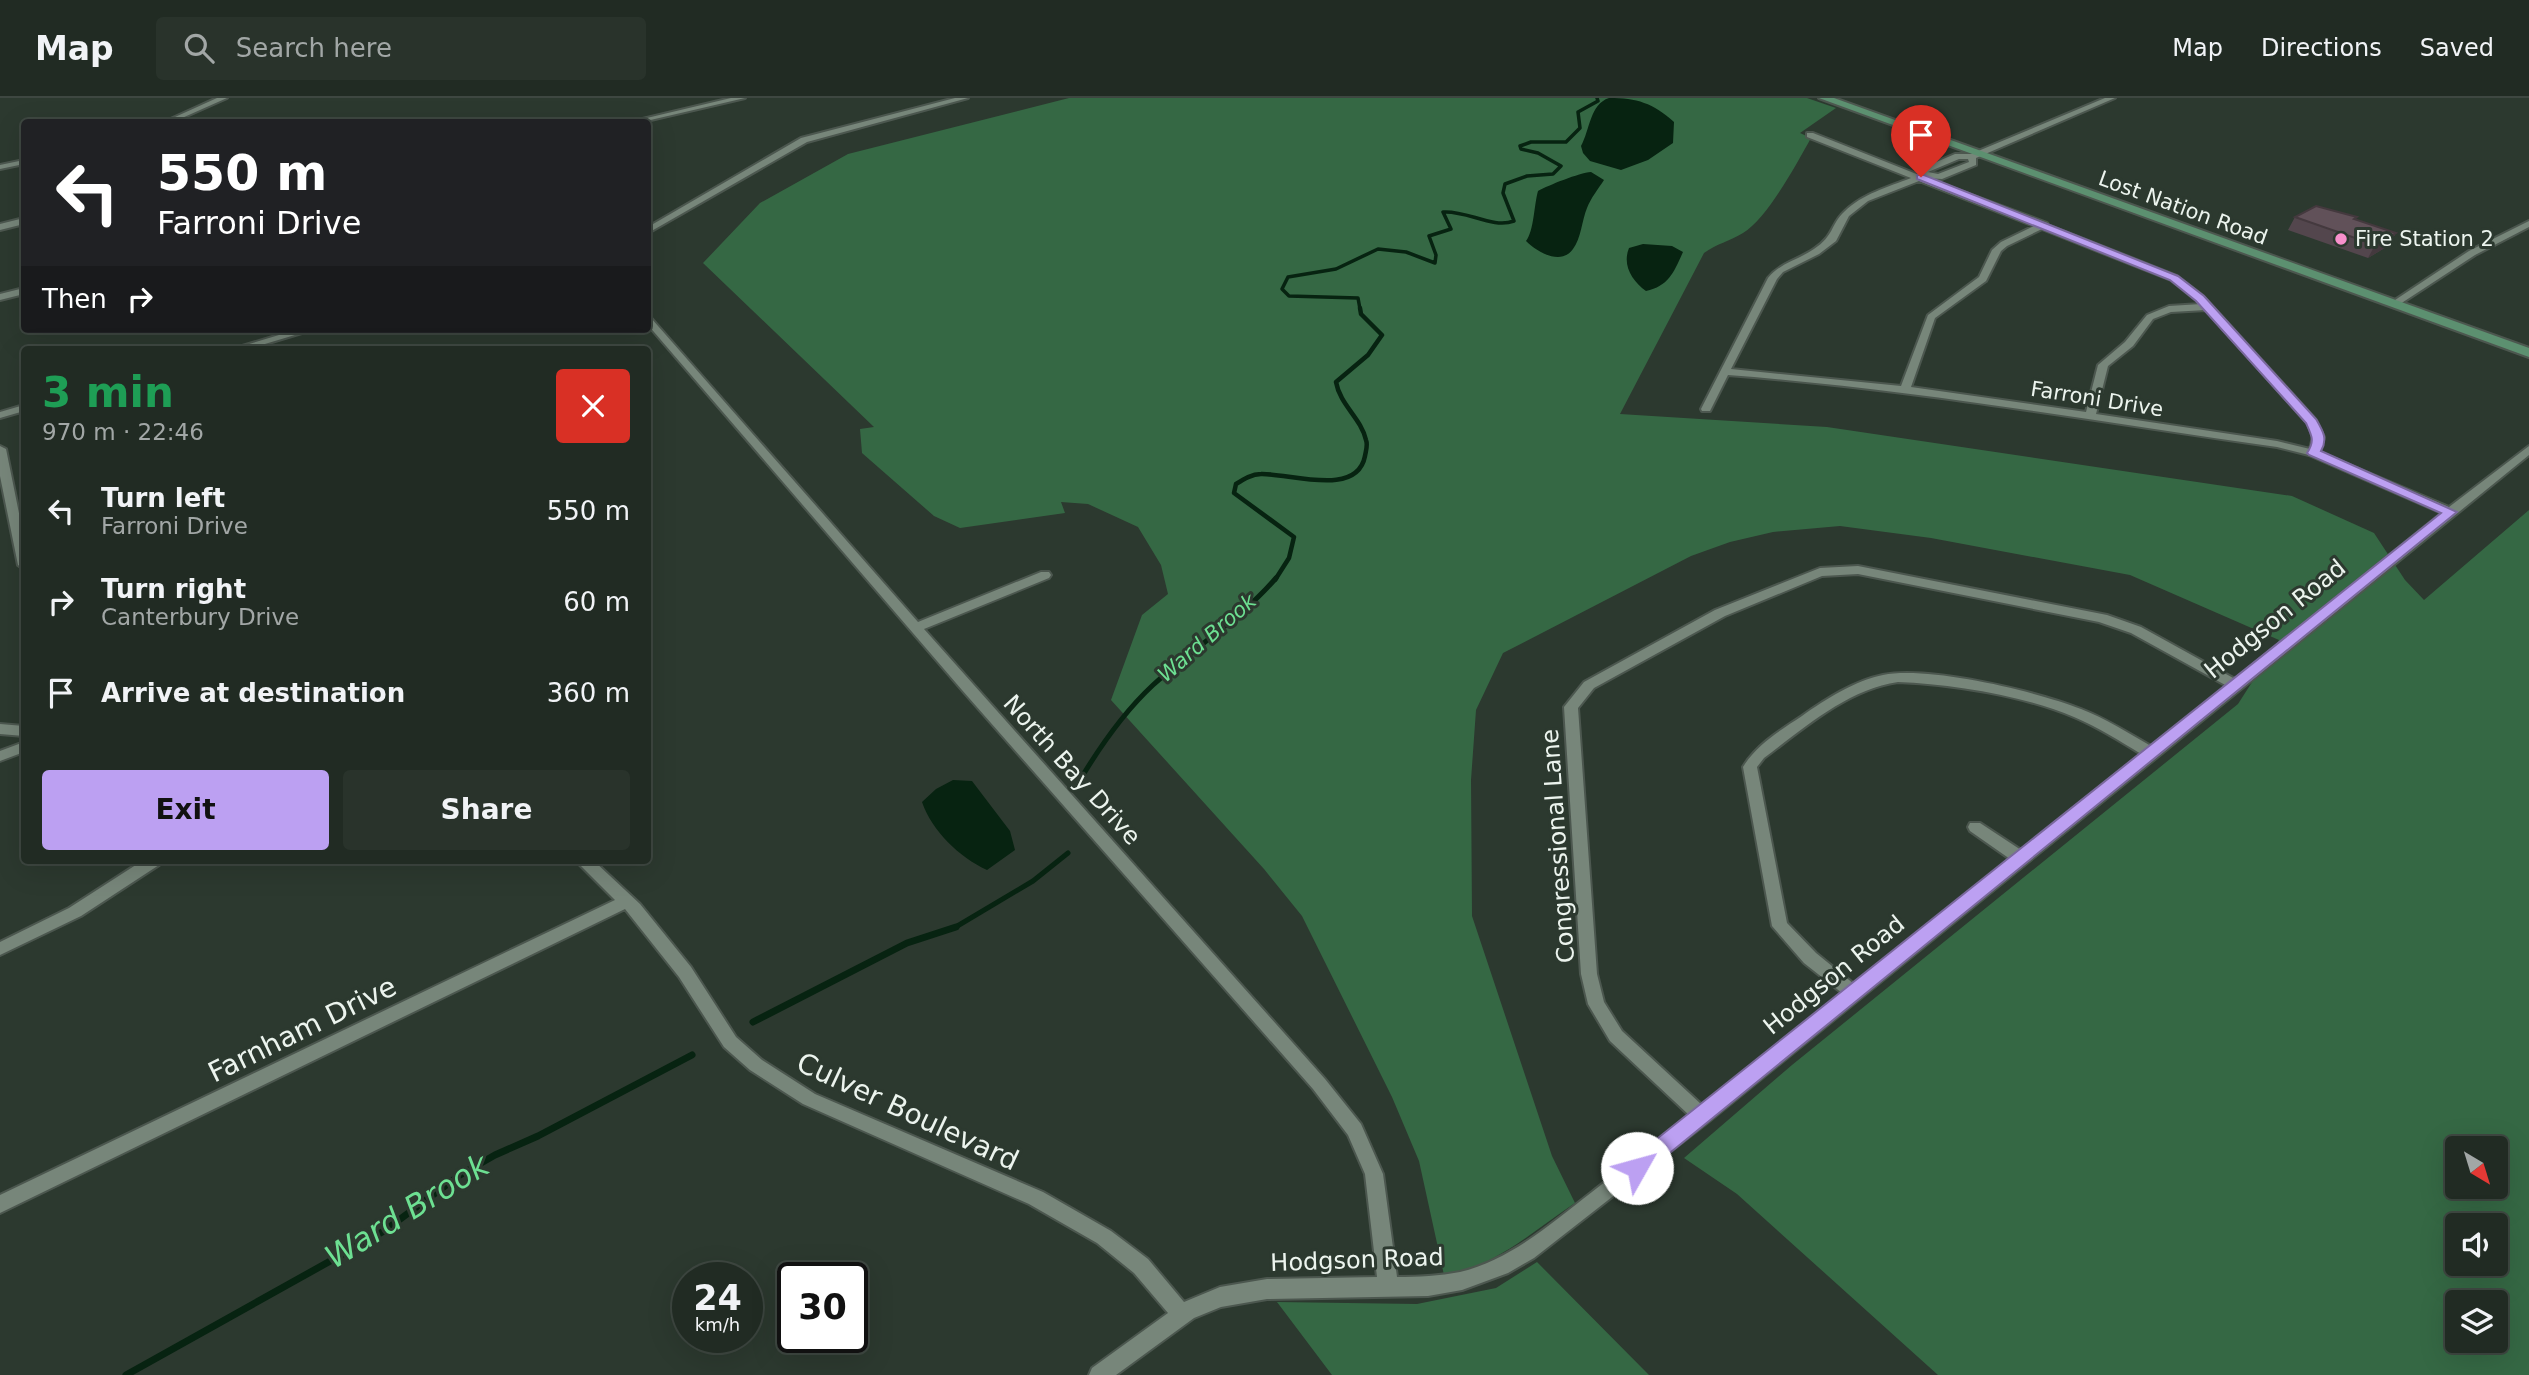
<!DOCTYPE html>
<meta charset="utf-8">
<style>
:root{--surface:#212b23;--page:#29332b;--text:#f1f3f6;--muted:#a2a7a6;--line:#3e4741;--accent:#bca0f2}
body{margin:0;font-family:"DejaVu Sans",sans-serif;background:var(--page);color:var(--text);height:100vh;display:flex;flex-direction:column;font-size:26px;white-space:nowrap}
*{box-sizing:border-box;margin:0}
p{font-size:23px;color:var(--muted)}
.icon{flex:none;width:38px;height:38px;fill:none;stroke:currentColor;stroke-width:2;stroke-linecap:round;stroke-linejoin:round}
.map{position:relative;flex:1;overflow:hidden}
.sheet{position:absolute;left:21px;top:248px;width:630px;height:518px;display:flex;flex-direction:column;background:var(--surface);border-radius:7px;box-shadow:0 7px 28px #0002,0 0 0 2px var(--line)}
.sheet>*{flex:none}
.guide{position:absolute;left:21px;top:21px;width:630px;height:214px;border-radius:7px;box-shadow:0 7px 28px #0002,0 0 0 2px var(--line);background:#202124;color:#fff;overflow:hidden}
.needle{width:46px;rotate:142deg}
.buttons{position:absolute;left:2445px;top:1038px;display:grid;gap:14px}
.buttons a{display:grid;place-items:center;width:63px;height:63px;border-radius:7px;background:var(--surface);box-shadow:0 7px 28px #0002,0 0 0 2px var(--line);font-size:35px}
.speed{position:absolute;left:672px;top:1164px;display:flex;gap:14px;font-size:35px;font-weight:700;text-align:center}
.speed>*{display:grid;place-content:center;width:91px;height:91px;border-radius:50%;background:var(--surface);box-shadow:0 7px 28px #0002,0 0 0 2px var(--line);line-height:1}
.speed small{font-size:18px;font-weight:400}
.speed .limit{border:4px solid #111;border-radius:10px;background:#fff;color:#111}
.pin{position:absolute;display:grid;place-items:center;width:60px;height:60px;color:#fff;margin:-72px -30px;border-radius:50% 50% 50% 0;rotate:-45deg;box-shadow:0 0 7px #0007}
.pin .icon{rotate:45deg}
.me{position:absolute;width:77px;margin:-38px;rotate:52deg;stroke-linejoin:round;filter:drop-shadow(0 0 5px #0008)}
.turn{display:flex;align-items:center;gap:24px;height:147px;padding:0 21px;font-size:32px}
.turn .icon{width:91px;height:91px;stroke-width:2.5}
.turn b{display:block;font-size:49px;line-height:60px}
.then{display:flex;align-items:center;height:66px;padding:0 21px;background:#0003;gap:14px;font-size:26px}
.round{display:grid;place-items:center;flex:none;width:74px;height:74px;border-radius:7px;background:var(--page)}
.head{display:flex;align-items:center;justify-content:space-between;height:119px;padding:0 21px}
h1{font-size:42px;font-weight:700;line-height:52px;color:#1e9e55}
.action{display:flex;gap:14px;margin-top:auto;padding:14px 21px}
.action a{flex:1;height:80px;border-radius:7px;background:var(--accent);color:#111;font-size:28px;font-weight:700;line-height:80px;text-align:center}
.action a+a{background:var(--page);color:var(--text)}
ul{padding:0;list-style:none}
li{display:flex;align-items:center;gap:21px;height:91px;padding:0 21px}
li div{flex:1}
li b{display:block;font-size:26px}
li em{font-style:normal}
header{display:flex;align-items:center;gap:42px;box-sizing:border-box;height:98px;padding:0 35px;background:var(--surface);border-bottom:2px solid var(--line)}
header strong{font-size:33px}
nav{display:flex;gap:38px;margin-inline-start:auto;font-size:24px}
.search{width:490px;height:63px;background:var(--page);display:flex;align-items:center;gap:18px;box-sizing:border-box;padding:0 24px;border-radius:7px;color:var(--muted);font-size:26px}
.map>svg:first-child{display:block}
.green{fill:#356844;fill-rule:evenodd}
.water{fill:#072311}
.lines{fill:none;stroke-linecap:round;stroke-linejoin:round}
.stream-far3{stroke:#072311;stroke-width:3.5}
.stream-far2{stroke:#072311;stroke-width:4.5}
.stream-far1{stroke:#072311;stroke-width:5}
.stream{stroke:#072311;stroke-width:7}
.street-casing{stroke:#4c574f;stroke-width:4}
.secondary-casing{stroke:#4c574f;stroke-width:4}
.street{fill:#77867a;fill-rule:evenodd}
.secondary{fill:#5c9070;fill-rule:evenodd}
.wall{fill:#53464d}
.shaded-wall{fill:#44393e}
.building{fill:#615159;stroke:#44393e;stroke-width:2}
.route{fill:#bca0f2;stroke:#7a689d;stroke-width:2}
.poi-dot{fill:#f890cc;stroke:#2c392f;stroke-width:2.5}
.labels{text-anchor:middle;stroke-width:6;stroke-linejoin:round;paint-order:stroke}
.far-street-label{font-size:21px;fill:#ecf4ee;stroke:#2c392f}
.far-poi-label{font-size:21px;fill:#ecf4ee;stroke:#2c392f;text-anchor:start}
.far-water-label{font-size:21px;font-style:italic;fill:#6de092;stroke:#2c392f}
.street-label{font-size:24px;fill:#ecf4ee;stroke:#2c392f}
.near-street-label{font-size:28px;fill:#ecf4ee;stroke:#2c392f}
.near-water-label{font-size:32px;font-style:italic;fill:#6de092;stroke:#2c392f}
</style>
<header>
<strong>Map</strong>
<div class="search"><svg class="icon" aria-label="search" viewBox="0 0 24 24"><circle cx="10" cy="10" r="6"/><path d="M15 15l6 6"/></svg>Search here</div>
<nav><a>Map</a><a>Directions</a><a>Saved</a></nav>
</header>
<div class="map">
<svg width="2529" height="1277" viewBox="0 0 2529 1277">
<rect width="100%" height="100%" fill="#2c392f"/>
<path class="green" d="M1069,0H1807L1836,10L1800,35L1811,40C1797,65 1767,121 1743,135C1730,143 1716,146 1704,155L1620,316L1827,329L2292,398L2374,435L2405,482L2424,502L2529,412V1277H1938L1737,1096L1684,1060L1792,967L2238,606L2279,542L2130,477L1931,440L1840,428L1773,434L1730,444L1691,458L1503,555L1476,612L1471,682L1472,818L1552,1058L1575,1105C1536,1131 1492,1171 1444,1177L1419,1063L1392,999L1302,818L1264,771L1111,602L1142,517L1168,496L1161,467L1138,429L1088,406L1061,404L1065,415L960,430L934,418L862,355L860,331L874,329L703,165L760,105L848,56ZM2457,1050H2496V1088H2457ZM2457,1127H2496V1166H2457ZM2457,1204H2496V1242H2457Z
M1537,1164L1649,1277H1332L1277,1204L1417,1206L1496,1190Z"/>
<path class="water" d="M1609,0C1637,0 1653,5 1674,24L1673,45L1648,62L1621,72L1590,63L1583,55L1581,48C1590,32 1590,6 1609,0Z
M1591,74L1604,82C1598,91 1591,100 1587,110C1582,122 1581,141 1573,151C1561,168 1537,154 1526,143C1534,133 1534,107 1538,93C1549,87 1579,75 1591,74Z
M1643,146L1672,148L1683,154C1674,174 1669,188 1646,193C1632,183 1622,167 1629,150Z
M953,682L972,683L1010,733L1015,752L987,772C959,759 932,733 922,704L936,691Z"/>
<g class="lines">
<path class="stream-far3" d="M1360,211L1358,200L1289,198L1282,191L1288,179L1336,171L1378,151L1406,154L1435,165L1436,157L1429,138L1451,131L1443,114C1467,112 1492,131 1514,123L1503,95L1505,86L1527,78L1553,76L1561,68L1538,55L1521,51L1520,48L1531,44H1566L1580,30L1578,14L1598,3L1597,0"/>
<path class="stream-far2" d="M1275,482L1289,460L1294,439L1234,395L1236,386C1244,381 1252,376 1261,376C1289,375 1357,400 1365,358C1366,352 1368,347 1366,342C1361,320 1340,307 1336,284L1368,257L1382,237L1361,216L1360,210"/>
<path class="stream-far1" d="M1083,677C1103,644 1125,613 1153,587C1193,550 1240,522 1276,480
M954,830L1033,783L1068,755"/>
<path class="stream" d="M753,924L907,845L956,829
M126,1277L384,1133L460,1077L495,1057L538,1038L692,957"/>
<g class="street-casing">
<path id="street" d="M217,0H227L173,24H164Z
M731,0H745L642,24H630Z
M955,0H968L807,44L648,135V129L801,40Z
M2105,0H2115L1976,60V67L1942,81L1926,80L2047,125L2048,127L2177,178L2203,198L2316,322L2324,339L2319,354L2449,409L2529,348V357L1708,1024L1534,1160L1508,1175L1462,1192L1428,1198L1267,1201L1221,1209L1194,1220L1116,1277H1089L1092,1270L1168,1215L1134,1175L1097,1145L1029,1106L803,1006L750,972L724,949L679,879L625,811L0,1115V1097L615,802L576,763H594L640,806L691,869L736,939L762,962L815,996L1043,1094L1111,1133L1148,1161L1184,1204L1220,1189L1267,1181L1377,1179L1365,1076L1348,1037L1313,991L962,592L648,227V219L651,220L918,524L1041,474H1049L1051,477L1049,480L924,531L1325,981L1361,1026L1383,1076L1397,1179C1418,1179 1440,1178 1460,1174C1511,1162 1553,1124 1592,1094C1625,1068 1657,1043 1689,1017L1610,943L1588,906L1581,876L1564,609L1584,584L1715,512L1820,470L1858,468L2107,517L2141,529L2235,581L2442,415L2309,357L2277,349C2094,323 1913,291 1728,277L1710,313H1702L1701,311L1768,180C1780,165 1798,162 1814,151C1834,138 1831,126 1844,114C1862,96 1888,89 1911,80L1807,39V35H1813L1919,77L1921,76L1920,71L1955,56H1971ZM1959,61H1968L1969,64L1938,76L1928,74ZM1919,83L2034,128L2001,144L1992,152L1979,179L1928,217L1901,288L1731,271L1777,181L1783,174L1819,156L1836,143L1849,118L1868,103ZM2042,131L2171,182L2201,206L2169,208L2147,217L2125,244L2098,267L2086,314L1911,289L1935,220L1986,183L2001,153L2007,148ZM2206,212L2308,326L2313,339L2310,351L2277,343L2096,316L2108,268L2133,248L2153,221L2171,214ZM1858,476L2099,524L2131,535L2227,588L2151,648C2128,635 2105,620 2081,611C2035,593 1929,568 1883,577C1854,583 1826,601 1802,618C1781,632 1757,646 1743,669L1772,828L1804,865L1842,895L1702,1007L1622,933L1604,904L1597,876L1578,610L1594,590L1725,518L1822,478ZM1898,584C1952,586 2025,598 2074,619C2098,629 2120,643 2141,656L2021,752L1980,725H1970L1968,729L1970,733L2010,761L1854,886L1816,855L1787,825L1757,669L1764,660C1804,630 1848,591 1898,584Z
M24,62V66L0,71V67Z
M24,120V126L0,132V126Z
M2529,123V129L2475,157L2397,208L2389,206L2469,153Z
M24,190V196L0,202V196Z
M299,231H315L245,252H229Z
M24,307V313L0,320V314Z
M0,348L6,351L24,440V471L18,467L0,378Z
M0,626L24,628V638L0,636Z
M24,644V654L0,663V653Z
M142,763H162L159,767L81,818L0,857V844L69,810Z"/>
</g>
<g class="secondary-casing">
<path id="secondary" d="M1819,0H1834L2529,250V259Z"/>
</g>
<use href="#street" class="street"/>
<use href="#secondary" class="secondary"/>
</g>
<path class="wall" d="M2295,119H2357L2355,122L2396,135L2388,148L2368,160L2288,132Z"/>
<path class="shaded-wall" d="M2396,135L2388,148L2368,160L2375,147Z"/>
<path class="building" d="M2316,108L2357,119L2354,121L2396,135L2375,147L2295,119Z"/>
<path class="route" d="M1917,77H1924L2178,178L2204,198L2316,321C2323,333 2328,341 2321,353L2457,414L1644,1076L1637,1079L1629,1076L1626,1070L1629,1063L2441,415L2309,357L2307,355C2315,343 2312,338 2306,325L2196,203L2170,182L1917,81Z"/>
<circle class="poi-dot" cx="2341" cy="141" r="7"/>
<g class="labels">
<g class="far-street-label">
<text transform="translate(2183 110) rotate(20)" y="7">Lost Nation Road</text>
<text transform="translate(2097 301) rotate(9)" y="7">Farroni Drive</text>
</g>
<g class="far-poi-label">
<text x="2355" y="148">Fire Station 2</text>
</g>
<g class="far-water-label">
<text transform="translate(1207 540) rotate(-41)" y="7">Ward Brook</text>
</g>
<g class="street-label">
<text transform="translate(2275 521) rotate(-39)" y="8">Hodgson Road</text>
<text transform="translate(1072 672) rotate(48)" y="8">North Bay Drive</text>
<text transform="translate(1558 748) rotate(-94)" y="8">Congressional Lane</text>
<text transform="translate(1834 877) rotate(-39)" y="8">Hodgson Road</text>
<text transform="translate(1357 1162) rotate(-2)" y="8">Hodgson Road</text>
</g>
<g class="near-street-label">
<text transform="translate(302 931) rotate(-26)" y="10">Farnham Drive</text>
<text transform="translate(908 1013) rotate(25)" y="10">Culver Boulevard</text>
</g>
<g class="near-water-label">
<text transform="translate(407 1113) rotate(-32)" y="11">Ward Brook</text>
</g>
</g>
</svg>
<div class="buttons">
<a><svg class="needle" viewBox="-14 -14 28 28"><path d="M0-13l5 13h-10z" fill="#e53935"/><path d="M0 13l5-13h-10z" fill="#a2a7a6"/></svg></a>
<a><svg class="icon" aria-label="sound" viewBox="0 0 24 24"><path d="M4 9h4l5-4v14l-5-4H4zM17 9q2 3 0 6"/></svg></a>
<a><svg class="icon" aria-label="layers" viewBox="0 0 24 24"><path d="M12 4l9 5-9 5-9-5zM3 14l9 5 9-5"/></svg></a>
</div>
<div class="speed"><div>24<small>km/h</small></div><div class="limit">30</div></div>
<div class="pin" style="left:1921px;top:79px;background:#d93025"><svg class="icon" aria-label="arrive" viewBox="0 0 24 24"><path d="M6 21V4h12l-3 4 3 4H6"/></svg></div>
<svg class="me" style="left:1637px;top:1070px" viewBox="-20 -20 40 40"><circle r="19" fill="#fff"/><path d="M0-13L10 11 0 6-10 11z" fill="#bca0f2"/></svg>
<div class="guide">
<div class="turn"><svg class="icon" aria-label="left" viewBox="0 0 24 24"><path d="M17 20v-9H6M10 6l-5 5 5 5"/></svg><div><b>550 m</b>Farroni Drive</div></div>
<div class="then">Then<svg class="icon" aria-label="right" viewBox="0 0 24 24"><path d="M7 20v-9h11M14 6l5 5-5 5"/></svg></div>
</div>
<section class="sheet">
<div class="head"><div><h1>3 min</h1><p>970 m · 22:46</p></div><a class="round" style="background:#d93025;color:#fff"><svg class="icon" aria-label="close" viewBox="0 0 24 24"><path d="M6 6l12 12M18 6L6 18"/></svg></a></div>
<ul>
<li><svg class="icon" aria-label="left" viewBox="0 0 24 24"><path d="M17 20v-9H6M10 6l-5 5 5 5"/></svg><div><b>Turn left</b><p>Farroni Drive</p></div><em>550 m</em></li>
<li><svg class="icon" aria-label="right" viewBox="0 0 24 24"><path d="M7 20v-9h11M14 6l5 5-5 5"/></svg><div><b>Turn right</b><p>Canterbury Drive</p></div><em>60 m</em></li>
<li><svg class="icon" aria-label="arrive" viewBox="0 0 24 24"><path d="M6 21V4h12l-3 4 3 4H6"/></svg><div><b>Arrive at destination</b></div><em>360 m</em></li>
</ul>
<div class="action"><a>Exit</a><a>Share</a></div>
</section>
</div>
